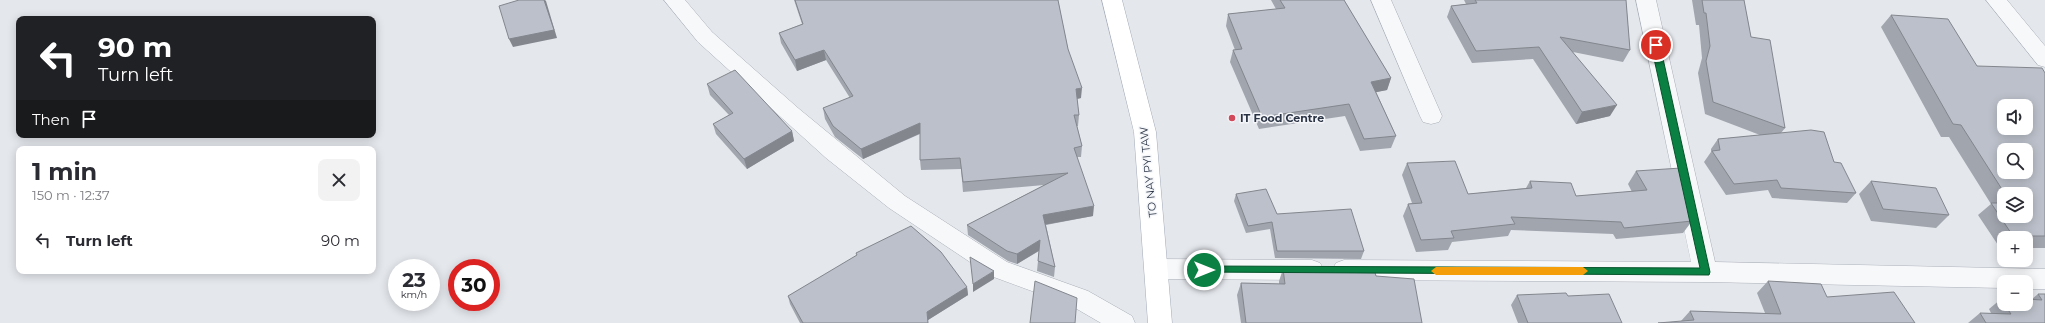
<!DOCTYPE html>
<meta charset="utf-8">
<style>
:root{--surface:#fff;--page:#f2f2f3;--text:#2b2b33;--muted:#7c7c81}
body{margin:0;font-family:Montserrat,sans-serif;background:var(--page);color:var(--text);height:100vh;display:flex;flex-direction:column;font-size:15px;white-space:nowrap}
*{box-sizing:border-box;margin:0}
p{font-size:13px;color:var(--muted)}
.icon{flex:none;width:22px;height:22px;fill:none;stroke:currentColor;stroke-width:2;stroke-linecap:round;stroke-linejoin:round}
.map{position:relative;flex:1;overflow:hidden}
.panel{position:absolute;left:16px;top:146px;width:360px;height:128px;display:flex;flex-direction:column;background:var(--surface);border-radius:8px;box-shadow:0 2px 10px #0003}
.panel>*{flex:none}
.top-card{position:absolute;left:16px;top:16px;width:360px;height:122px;border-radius:8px;box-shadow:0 2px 10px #0003;background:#202124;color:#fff;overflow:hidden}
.controls{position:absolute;left:1997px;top:99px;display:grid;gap:8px}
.controls a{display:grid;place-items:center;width:36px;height:36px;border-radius:8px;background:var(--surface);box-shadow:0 2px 10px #0003;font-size:20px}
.speed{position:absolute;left:388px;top:259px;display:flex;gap:8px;font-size:20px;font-weight:700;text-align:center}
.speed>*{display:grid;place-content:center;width:52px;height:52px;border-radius:50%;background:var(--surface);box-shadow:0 2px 10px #0003;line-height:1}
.speed small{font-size:10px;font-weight:400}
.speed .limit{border:6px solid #d22;background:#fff;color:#111}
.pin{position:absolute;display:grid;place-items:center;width:34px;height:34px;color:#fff;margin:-17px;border:2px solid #fff;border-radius:50%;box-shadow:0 1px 4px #0007}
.me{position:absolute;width:44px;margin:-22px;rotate:90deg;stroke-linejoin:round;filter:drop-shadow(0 0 3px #0008)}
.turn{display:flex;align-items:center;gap:14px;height:84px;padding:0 16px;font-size:18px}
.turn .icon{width:52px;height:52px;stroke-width:2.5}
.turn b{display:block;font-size:28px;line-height:34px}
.then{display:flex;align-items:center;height:38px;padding:0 16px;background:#0003;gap:8px;font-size:15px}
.round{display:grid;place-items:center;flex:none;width:42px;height:42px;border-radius:8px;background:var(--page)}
.headline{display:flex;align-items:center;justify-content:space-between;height:68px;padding:0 16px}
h1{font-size:24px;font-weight:700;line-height:30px}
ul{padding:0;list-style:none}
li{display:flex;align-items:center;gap:12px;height:52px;padding:0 16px}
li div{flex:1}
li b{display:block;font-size:15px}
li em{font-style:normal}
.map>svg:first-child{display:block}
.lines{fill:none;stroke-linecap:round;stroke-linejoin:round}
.minor-casing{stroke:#a9aeb7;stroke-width:1}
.primary-casing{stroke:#a3abb8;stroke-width:1}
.minor{fill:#f7f8fa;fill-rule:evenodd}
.primary{fill:#fff;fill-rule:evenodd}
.wall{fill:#a1a5ae;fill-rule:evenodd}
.shaded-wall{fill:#83868d}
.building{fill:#bbc0ca;stroke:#83868d;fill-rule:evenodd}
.route{fill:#0b8043;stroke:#07532c}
.slow{fill:#f59e0b}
.poi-dot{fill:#d1495b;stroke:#f4f6f9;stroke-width:1.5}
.labels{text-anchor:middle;stroke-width:3;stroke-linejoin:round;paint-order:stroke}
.poi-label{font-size:11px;font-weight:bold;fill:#2b3445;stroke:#f4f6f9;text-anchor:start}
.street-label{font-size:11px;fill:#2b3445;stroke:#f4f6f9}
</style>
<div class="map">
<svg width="2045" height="323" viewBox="0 0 2045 323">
<rect width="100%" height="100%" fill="#e4e7ec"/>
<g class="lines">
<g class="minor-casing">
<path id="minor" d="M664,0H685L712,32L798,108L905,196L1007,262L1088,291L1132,316L1135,323H1101L1070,305L991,276L889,208L826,158L698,42Z
M1371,0H1391L1442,116L1439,122L1431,124L1423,122L1420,116Z
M1636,0H1656L1715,262L2045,269V289H2026V282H2004V288L1705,282L1344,280L1336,277L1332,270L1336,263L1344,260L1691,262Z
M1986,0H2007L2045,46V67L2038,65Z
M1157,259L1312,260L1320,263L1324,270L1320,277L1312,280L1157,279L1149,276L1145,269L1149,262Z"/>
</g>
<g class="primary-casing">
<path id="primary" d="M1102,0H1122L1156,132L1172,323H1148L1134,132Z"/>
</g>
<use href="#minor" class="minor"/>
<use href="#primary" class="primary"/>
</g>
<path class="wall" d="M794,0H1058L1068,49L1081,98L1077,99L1079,115L1078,126H1077L1082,146L1081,157H1077L1093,216L1046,225L1055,267L1054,277L1037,271L1039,251L1017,264L1008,261L968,235L967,225L1044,185L963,192L961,169L921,170L920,160V134L863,159L835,137L825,119L823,108L850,98L826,60L797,71L781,43L779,33L802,24Z
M1271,0H1344L1391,78L1387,90L1376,92L1396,136L1391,148L1360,151L1345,116L1259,129L1230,62L1233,50H1235L1226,26L1228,14L1276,9Z
M1464,0H1626L1630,50L1623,62L1573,52L1610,116L1576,124L1533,59L1472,63L1447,17L1451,6L1466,4Z
M1692,0H1744L1751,37L1785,128L1781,133L1834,162L1856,193L1847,203L1772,198L1768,190L1726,195L1704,162L1711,152V149L1718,139L1760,135L1705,114L1698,73L1702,58L1699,25H1696Z
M1891,15L1977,66L2045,73V248H2026V238H2004V248H2000L1978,215L1991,204L1949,137H1941L1881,27ZM2004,194H2026L2004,216Z
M707,84L792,131L794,141L747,169L716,134L713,124L729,115L710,95Z
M1407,163L1468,194L1526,188L1530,181L1576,196L1632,192L1628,184L1636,171L1692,221L1683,233L1616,239L1613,234L1511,230L1508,236L1452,242L1448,250L1416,252L1403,216L1408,204L1412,203L1402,175Z
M1871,181L1949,215L1936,228L1871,221L1859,194Z
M1236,194L1277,214L1364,251L1361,259L1275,258L1270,229L1246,233L1234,201Z
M856,253L967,287L968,295L928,320V323H800L790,304L788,296L857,256Z
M1283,269L1376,276L1422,323H1241L1237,295L1241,283L1279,284V281Z
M1768,281L1827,297L1915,323L1681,321L1690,311L1765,313L1757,293Z
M2038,294H2045V323H1968L1980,313H1991L1989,309L2001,299H2004V304H2026Z
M1517,295L1568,296L1622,323H1518L1511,305Z"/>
<path class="shaded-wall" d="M544,0H545L546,1L557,38L513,47L509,39Z
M824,50L826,60L797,71L795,60Z
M1391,78L1387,90L1367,94L1371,82Z
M1082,88L1081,98L1076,99V89Z
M1617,105L1610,116L1576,124L1582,112Z
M920,123L921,133L863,159L861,149Z
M792,131L794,141L747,169L744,159Z
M1094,206L1093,216L1043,225V215Z
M1040,240V250L1017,264V254Z
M994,271V279L973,292V284Z
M967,287L968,295L928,320L927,312Z"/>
<path class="building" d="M519,0H544L554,30L509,39L499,6Z
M795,0H1058L1068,49L1082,88L1076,89L1079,115H1074L1082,146L1074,148L1094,206L1043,215L1055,267L1038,261L1040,240L1017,254L1007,251L967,225L1068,173L963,182L960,158L920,160V123L861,149L833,126L823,108L853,96L824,50L795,60L779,33L803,24Z
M1280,0H1344L1391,78L1371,82L1396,136L1364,139L1349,104L1262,117L1233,50L1242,49L1228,14L1285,8Z
M1475,0H1626L1630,50L1560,37L1617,105L1582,112L1539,47L1476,51L1451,6L1477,3Z
M1702,0H1744L1751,37L1770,40L1785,128L1713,102L1706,61L1710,46L1706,13H1704Z
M1891,15L1948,19L1977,66L2042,68L2045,73V236H2013L1991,203H2004V216H2026V194H2005L1961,125L1953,124ZM2004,106H2026V128H2004ZM2004,150H2026V172H2004Z
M735,70L792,131L744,159L713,124L733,113L707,84Z
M1811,130L1824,132L1834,162L1841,163L1856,193L1781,188L1777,180L1734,184L1712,151L1720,150L1718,139Z
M1455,161L1468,194L1532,188L1530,181L1571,183L1576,196L1647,190L1636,171L1681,168L1692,221L1624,228L1621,222L1511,217L1515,224L1451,231L1454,238L1421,240L1408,204L1422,203L1407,163Z
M1871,181L1936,188L1949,215L1883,209Z
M1266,189L1277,214L1351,209L1364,251H1277L1272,222L1248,226L1236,194Z
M911,226L941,252L967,287L927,312L928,323H803L788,296L857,255L856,253Z
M970,257L994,271L973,284Z
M1283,269H1374L1376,276L1414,279L1422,323H1246L1241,283L1285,284Z
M1035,281L1077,298L1075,323H1030Z
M1768,281L1821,284L1827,297L1894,292L1915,323H1658L1694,320L1690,311L1781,314Z
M1566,293L1568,296L1609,294L1622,323H1528L1517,295Z
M2038,294H2045V323H1986L1980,313L2011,314L2004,304H2026V299L2042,300Z
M2001,299H2004V303Z"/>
<path class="route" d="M1656,42L1660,45L1710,272L1709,275L1201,272L1199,270L1201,267L1204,266L1700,268L1651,45Z"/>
<path class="slow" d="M1436,267H1583L1588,271L1583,275H1436L1431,271Z"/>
<circle class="poi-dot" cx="1232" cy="118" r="4"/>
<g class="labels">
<g class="poi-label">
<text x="1240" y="122">IT Food Centre</text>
</g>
<g class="street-label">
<text transform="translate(1148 172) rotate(-96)" y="4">TO NAY PYI TAW</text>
</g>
</g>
</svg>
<div class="controls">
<a><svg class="icon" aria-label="sound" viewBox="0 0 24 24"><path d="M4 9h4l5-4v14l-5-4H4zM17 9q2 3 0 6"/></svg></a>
<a><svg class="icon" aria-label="search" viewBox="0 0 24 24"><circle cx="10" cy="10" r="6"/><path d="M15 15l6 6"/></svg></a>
<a><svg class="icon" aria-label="layers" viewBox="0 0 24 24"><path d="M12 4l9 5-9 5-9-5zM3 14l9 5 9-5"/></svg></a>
<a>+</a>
<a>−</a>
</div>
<div class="speed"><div>23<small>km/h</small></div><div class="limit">30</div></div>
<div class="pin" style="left:1656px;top:45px;background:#d93025"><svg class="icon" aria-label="arrive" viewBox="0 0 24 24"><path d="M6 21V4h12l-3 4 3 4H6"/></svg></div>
<svg class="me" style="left:1204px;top:270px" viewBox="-20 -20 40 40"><circle r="17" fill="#0b8043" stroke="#fff" stroke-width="3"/><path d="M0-11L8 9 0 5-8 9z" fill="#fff"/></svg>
<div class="top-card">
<div class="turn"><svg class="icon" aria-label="left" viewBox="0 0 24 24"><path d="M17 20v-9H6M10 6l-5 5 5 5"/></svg><div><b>90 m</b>Turn left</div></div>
<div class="then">Then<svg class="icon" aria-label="arrive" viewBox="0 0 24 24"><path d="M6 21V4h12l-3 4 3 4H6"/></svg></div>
</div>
<section class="panel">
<div class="headline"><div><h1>1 min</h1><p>150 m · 12:37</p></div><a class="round"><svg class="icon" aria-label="close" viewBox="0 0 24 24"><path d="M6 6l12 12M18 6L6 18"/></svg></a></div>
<ul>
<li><svg class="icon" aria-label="left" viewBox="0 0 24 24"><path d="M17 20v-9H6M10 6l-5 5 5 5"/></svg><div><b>Turn left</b></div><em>90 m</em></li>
</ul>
</section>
</div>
